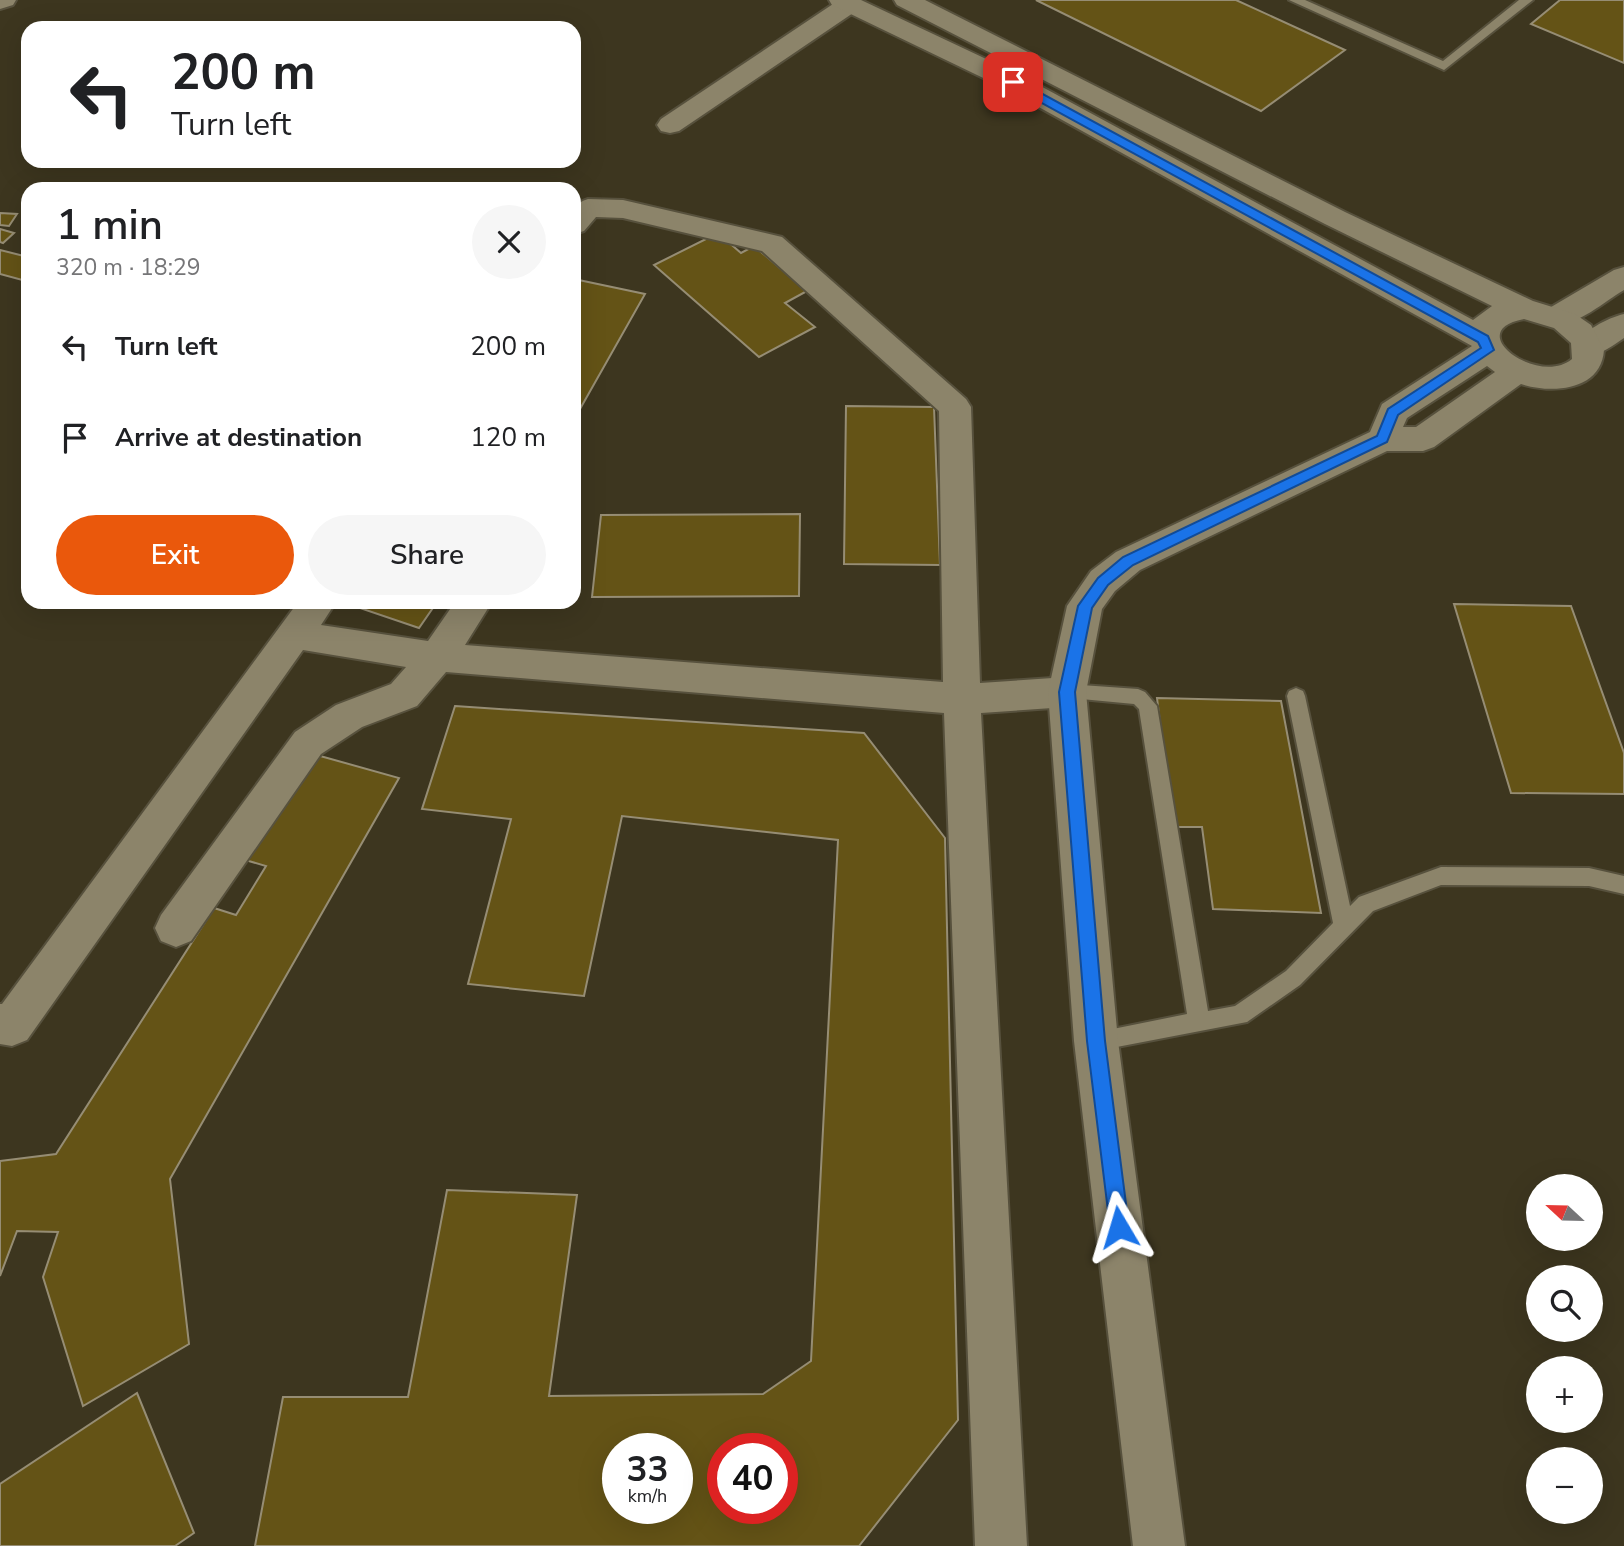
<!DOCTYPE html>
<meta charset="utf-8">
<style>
:root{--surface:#fff;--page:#f6f6f6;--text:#202124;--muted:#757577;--accent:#ea580c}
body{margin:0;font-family:"Nunito Sans",sans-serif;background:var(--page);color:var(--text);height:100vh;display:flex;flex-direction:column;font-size:26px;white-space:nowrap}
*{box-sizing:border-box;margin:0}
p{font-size:23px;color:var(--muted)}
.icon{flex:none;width:38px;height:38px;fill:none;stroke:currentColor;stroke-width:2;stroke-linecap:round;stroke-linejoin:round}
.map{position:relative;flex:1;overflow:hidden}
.sheet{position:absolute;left:21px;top:182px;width:560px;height:427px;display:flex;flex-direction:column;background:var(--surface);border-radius:21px;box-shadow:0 7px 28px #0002}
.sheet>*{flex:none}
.hud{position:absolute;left:21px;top:21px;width:560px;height:147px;border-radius:21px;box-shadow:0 7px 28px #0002;background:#fff;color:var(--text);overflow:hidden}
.needle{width:46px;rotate:292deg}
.fabs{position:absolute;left:1526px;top:1174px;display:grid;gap:14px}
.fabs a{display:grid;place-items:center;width:77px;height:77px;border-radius:50%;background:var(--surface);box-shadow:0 7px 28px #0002;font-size:35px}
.speed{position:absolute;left:602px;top:1433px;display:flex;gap:14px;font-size:35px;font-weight:700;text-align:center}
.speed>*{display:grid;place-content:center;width:91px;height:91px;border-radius:50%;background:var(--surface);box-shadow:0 7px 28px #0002;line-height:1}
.speed small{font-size:18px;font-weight:400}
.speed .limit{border:10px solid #d22;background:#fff;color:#111}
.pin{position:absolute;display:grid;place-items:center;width:60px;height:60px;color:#fff;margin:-30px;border-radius:14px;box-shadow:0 4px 10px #0006}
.me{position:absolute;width:77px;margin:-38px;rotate:353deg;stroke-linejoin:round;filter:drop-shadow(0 0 5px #0008)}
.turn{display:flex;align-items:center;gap:24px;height:147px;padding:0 35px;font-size:32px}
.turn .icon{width:91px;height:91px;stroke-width:2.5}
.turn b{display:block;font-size:49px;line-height:60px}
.round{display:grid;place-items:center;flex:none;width:74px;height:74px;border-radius:37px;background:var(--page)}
.headline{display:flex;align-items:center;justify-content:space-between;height:119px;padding:0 35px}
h1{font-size:42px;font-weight:600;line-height:52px}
.primary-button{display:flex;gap:14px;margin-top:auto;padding:14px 35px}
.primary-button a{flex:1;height:80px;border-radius:42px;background:var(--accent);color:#fff;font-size:28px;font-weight:600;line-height:80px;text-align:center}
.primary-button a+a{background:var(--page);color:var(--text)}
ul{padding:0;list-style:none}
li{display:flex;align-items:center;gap:21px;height:91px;padding:0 35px}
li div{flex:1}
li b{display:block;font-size:26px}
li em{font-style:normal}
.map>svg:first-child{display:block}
.building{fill:#645316;stroke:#968d74;stroke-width:2;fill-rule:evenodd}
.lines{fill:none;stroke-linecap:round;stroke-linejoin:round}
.lane-casing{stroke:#57513d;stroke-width:4}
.street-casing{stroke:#57513d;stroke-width:4}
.secondary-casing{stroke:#57513d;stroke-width:4}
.lane{fill:#8c846a;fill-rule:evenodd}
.street{fill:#8c846a;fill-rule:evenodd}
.secondary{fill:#8c846a;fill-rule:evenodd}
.route{fill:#1a73e8;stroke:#114b97;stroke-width:2}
</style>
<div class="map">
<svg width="1624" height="1546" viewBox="0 0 1624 1546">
<rect width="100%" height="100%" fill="#3d361f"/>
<path class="building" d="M1036,0H1236L1345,50L1261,111Z
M1560,0H1624V63L1531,24Z
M0,213L17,214L9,226L0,225Z
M0,229L14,233L3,243L0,242Z
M718,233L741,253L754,246L807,291L785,303L815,327L759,357L654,265Z
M0,250L28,257L26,281L0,274Z
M574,279L645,294L580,409L574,407Z
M846,406L934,407L940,565L844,564Z
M800,514L799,596L592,597L601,515Z
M349,602H437L419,628L348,604Z
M1454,604L1571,606L1624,753V794L1511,793Z
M1157,698L1281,701L1321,913L1213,909L1202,827H1173Z
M455,706L864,733L945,838L958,1420L859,1546H255L283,1397H408L447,1190L577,1195L549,1396L763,1394L811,1361L838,840L622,816L584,996L468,984L511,819L422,809ZM618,1449H677V1508H618ZM723,1449H782V1508H723Z
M313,754L399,778L170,1179L189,1344L83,1406L43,1277L58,1232L17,1231L0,1276V1161L56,1154L214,908L236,915L266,866L245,860Z
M137,1393L194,1533L175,1546H0V1484Z"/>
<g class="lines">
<g class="lane-casing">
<path id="lane" d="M1289,0H1305L1443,61L1519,0H1533L1444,70Z
M1067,684L1138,689L1145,692L1157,706L1208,1011L1235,1006L1286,971L1333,923L1287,696L1289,691L1296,688L1303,691L1305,696L1350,906L1359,897L1441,867L1589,868L1624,876V894L1589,886L1441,885L1373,911L1300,985L1247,1022L1096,1051L1088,1048L1085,1041L1088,1034L1187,1014L1139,709L1134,704L1060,697L1058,692L1060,687Z"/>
</g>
<g class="street-casing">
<path id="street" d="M839,0H860L862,4L859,9L679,131L670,133L661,131L657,125L661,119Z
M588,199L623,200L782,237L966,399L971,407L980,683L1067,677L1080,681L1086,692L1080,703L1067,707L981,713L1027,1546H975L944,713L446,672L417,706L362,727L321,754L191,941L176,947L161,941L155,928L161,915L295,732L336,705L391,684L406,667L303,650L27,1040L12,1046L0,1044V1004H2L298,602H336L321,625L428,641L455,602H492L465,645L943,682L939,411L762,251L623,218L596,217L584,231L574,234C574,217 570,204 588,199Z
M1624,267V290C1602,303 1572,331 1546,324L1542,317L1546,310L1614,270Z
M1624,314V338C1609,348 1597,359 1578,353L1574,346C1583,331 1607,318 1624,314Z"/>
</g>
<g class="secondary-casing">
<path id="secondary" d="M0,0H16L13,5L0,9Z
M829,0H861L1022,76L1473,320L1492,306L1325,224L897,5L894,0H925L1345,212L1533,301L1575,314L1591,325L1604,350C1601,391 1552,394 1521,384L1434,447L1423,451H1387L1140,570L1115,591L1102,609L1086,692L1118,1041L1185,1546H1133L1074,1041L1048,692L1067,606L1091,571L1116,552L1370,432L1382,404L1472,346L1004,88L832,5ZM1524,319L1554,328L1571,343L1572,359C1539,387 1460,331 1524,319ZM1487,366L1495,372L1416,427H1403L1407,418Z"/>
</g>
<use href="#lane" class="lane"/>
<use href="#street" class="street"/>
<use href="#secondary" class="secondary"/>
</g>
<path class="route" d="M1009,80H1017L1488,336L1494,350L1398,415L1387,442L1133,565L1108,585L1092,608L1075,692L1105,1041L1129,1227L1126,1234L1119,1237L1112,1234L1110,1227L1087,1041L1059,692L1078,606L1098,578L1123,557L1377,436L1388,409L1481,348L1478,342L1009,85Z"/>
</svg>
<div class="fabs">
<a><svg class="needle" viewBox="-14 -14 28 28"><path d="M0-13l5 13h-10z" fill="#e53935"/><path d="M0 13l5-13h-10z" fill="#757577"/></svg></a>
<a><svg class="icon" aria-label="search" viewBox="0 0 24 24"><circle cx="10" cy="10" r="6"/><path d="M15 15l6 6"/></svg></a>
<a>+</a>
<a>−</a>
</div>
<div class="speed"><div>33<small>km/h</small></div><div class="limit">40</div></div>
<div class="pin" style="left:1013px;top:82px;background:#d93025"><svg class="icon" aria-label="arrive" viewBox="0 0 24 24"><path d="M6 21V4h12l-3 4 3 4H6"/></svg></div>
<svg class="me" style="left:1119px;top:1227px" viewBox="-20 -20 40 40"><path d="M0-17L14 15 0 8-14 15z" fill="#1a73e8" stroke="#fff" stroke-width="4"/></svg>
<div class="hud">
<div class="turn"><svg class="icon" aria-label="left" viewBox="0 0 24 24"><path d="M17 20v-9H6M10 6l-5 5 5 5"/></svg><div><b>200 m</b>Turn left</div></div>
</div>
<section class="sheet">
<div class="headline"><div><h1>1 min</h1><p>320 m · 18:29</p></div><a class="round"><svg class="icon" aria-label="close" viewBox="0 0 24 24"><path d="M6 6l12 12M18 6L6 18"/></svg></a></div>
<ul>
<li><svg class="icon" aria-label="left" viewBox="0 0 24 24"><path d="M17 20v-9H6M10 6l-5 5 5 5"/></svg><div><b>Turn left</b></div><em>200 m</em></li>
<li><svg class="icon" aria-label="arrive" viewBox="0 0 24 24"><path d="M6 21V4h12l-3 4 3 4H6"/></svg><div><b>Arrive at destination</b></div><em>120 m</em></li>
</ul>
<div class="primary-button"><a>Exit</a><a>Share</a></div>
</section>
</div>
